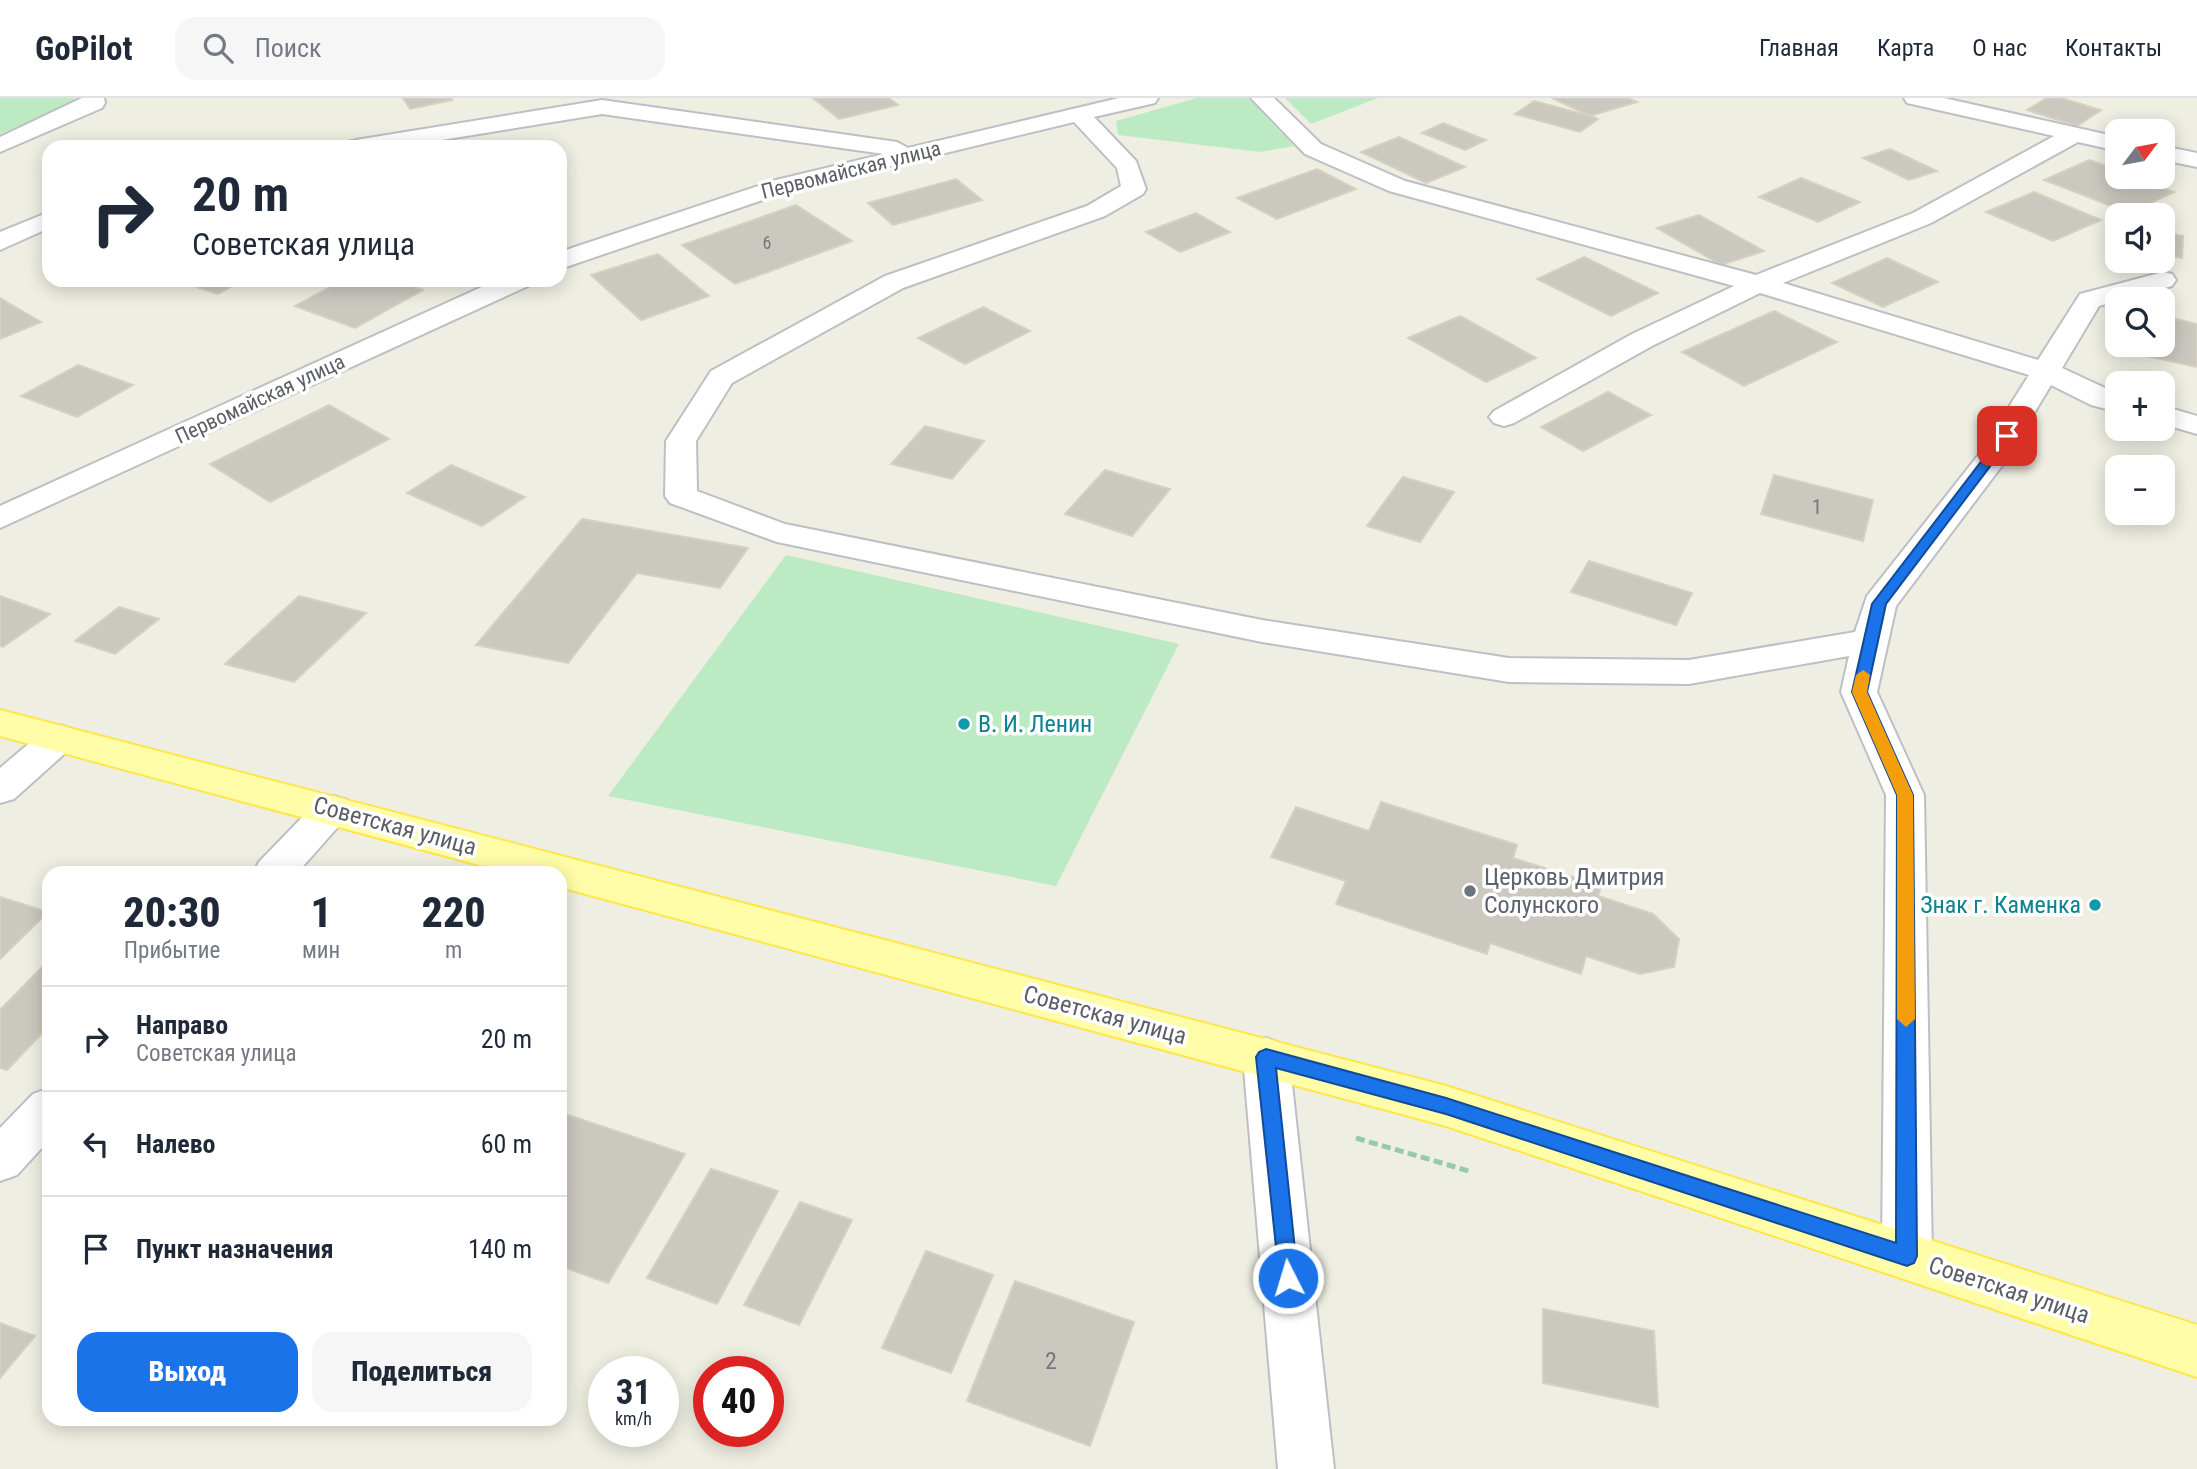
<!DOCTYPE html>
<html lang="ru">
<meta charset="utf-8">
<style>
:root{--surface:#fff;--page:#f6f6f7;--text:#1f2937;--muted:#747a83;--line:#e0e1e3;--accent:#1a73e8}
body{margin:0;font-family:"Roboto Condensed",sans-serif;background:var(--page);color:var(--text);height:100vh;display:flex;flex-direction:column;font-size:26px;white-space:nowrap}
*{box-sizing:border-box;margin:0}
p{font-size:23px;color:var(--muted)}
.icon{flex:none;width:38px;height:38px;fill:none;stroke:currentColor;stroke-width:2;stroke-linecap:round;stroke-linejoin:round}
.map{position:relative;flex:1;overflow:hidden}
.panel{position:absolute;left:42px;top:768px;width:525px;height:560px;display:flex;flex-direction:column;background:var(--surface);border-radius:21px;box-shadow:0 4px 18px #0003}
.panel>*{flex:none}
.guide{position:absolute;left:42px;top:42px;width:525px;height:147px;border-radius:21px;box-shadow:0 4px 18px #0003;background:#fff;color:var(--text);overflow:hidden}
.needle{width:46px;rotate:58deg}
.fabs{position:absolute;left:2105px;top:21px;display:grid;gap:14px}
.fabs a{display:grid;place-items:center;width:70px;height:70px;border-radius:14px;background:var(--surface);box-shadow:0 4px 18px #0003;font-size:35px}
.speed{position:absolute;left:588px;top:1258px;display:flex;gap:14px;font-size:35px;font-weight:700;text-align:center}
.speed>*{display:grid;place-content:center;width:91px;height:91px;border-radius:50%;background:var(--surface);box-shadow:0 4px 18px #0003;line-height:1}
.speed small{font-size:18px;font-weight:400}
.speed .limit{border:10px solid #d22;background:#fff;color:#111}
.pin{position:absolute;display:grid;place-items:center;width:60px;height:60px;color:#fff;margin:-30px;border-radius:14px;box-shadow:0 4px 10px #0006}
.me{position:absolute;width:77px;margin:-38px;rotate:355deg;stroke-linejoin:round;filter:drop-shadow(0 0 5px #0008)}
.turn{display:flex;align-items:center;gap:24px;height:147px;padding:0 35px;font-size:32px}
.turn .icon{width:91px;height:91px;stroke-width:2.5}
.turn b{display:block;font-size:49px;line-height:60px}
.eta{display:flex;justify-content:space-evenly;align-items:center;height:119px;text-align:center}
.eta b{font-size:42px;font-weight:800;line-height:49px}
.button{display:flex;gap:14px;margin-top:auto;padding:14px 35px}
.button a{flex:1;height:80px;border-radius:21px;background:var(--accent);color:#fff;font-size:28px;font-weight:800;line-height:80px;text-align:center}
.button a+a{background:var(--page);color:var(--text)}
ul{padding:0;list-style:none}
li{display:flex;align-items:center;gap:21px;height:105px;padding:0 35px;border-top:2px solid var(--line)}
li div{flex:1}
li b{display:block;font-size:26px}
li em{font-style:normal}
header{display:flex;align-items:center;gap:42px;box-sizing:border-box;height:98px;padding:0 35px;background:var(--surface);border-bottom:2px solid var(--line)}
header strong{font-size:33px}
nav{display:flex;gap:38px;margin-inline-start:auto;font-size:24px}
.search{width:490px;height:63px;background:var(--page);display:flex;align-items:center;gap:18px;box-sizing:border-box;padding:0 24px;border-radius:21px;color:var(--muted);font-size:26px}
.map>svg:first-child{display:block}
.green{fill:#bceac3}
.building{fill:#cac8bf;stroke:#d5d1c0;stroke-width:2}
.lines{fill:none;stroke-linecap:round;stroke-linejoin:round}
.minor-casing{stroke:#bdbfc5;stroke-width:4}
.major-casing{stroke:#ffe64b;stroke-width:4}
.path{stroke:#95cbac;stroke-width:5;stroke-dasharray:9 4.5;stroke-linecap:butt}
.minor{fill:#fff;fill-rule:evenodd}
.major{fill:#fffda7;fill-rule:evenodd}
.route{fill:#1a73e8;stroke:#114b97;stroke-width:2}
.slow{fill:#f59e0b}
.culture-dot{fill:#0f9aa8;stroke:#fff;stroke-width:2.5}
.worship-dot{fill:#6b7280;stroke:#fff;stroke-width:2.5}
.labels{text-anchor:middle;stroke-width:7;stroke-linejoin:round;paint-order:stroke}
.far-number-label{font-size:18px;fill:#77787c}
.far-street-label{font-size:21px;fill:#5b5e65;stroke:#fff}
.number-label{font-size:21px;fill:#77787c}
.culture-label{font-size:24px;fill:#0d838f;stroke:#fff;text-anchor:start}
.street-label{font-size:24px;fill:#5b5e65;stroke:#fff}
.worship-label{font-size:24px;fill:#5b616d;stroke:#fff;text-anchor:start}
.near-number-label{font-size:24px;fill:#77787c}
</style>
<header>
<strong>GoPilot</strong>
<div class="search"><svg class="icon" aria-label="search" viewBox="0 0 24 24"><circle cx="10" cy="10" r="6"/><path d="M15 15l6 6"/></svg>Поиск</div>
<nav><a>Главная</a><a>Карта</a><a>О нас</a><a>Контакты</a></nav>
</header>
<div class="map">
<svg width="2197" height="1371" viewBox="0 0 2197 1371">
<rect width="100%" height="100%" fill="#efeee2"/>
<path class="green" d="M0,0H74L75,4L0,36Z
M1197,0H1248L1294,48L1260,54L1118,37L1116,23Z
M1285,0H1378L1311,26Z
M786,457L1179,546L1056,788L608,698Z"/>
<path class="building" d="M403,0H451L452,2L410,11Z
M813,0H889L898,7L839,21Z
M1552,0H1628L1637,4L1590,18Z
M2047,0H2061L2101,12L2077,28L2027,12Z
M1534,3L1590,18L1598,21L1580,34L1515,16Z
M1443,25L1486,42L1465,52L1422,35Z
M1399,39L1465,69L1426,85L1361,54Z
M1890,51L1937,73L1909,82L1863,60Z
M2089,62L2118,72V79H2134L2174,94L2129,115L2044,82Z
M1317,71L1356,91L1277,121L1237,100Z
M1801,80L1860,104L1818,124L1759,99Z
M956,81L982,102L893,127L868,105Z
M2034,94L2101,122L2053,143L1986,114Z
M796,107L852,143L735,186L682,147Z
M1196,115L1230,134L1180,154L1146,134Z
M1699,117L1764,153L1721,167L1657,130Z
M2163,134L2183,138L2182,160L2163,156Z
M658,156L709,198L641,222L591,177Z
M1584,159L1658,195L1611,218L1537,181Z
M1887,160L1938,184L1883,209L1832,185Z
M175,182H243L218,196Z
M343,182H394L423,192L355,230L295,208Z
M0,200L41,224L0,241Z
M983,209L1030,233L965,266L918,240Z
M1774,213L1837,244L1744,288L1682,254Z
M1460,218L1536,260L1486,284L1408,240Z
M2163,218L2197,226V269L2137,256L2138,247H2163Z
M78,267L133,287L77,319L21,298Z
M1608,294L1651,317L1583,353L1541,329Z
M329,307L389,341L270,404L210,366Z
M925,328L984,343L952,381L891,366Z
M451,367L525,399L482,428L407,395Z
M1105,372L1170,391L1132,438L1065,416Z
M1774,377L1873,402L1863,443L1761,416Z
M1403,379L1454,394L1420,444L1367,428Z
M582,421L748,450L720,490L637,475L568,565L476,547Z
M1589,463L1692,495L1676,527L1571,494Z
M0,498L50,516L3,549L0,548Z
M299,498L366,515L294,584L225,566Z
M119,509L159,521L115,556L75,543Z
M1381,704L1517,747L1513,760L1601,788L1598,798L1653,816L1679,841L1674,869L1640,876L1586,858L1581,876L1490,845L1487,856L1336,806L1346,783L1271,759L1296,709L1369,733Z
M0,799L48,814L0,861Z
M49,862V928L7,972L0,970V912Z
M562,1015L685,1056L608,1185L560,1168Z
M711,1071L778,1093L717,1206L647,1180Z
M800,1104L852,1122L799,1227L744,1207Z
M926,1153L993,1177L951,1275L882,1250Z
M1015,1183L1134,1224L1090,1348L967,1303Z
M1543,1211L1654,1233L1658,1309L1543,1285Z
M0,1225L35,1238L0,1280Z"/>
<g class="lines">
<g class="minor-casing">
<path id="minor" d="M82,0H104L105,5L102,10L0,54V39Z
M1119,0H1158L1155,5L1094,19L1136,63L1146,91L1143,96L1105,118L903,190L732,285L696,343L697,393L785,426L1262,522L1509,560L1689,562L1855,534L1867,498L1980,355L2029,277L1760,195L1652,248L1514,325L1504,328L1494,325L1489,319L1494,313L1632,236L1734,188L1389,93L1305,56L1251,0H1274L1321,46L1405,83L1756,177L1913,115L2054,38L1907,5L1904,0H1944L2118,39V53L2078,44L1931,125L1783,185L2038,262L2080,196L2163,174L2172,176L2176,182L2172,188L2099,208L2062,270L2118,296V314L2091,307L2051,287L2004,365L1896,508L1877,594L1924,697L1932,1158L1925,1174L1907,1181L1889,1174L1882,1158L1886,697L1841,594L1849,558L1689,586L1509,584L1262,544L777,444L670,405L665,398L666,343L711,273L885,178L1087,108L1121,88L1117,70L1074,24L792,92L560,171V154L776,82L884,56L602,16L398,49H344L348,44L356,42L602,2L897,44L908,50Z
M2163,48L2197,55V69L2163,62Z
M49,114V130L0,152V134Z
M497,182H532L528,188L0,430V408Z
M2163,308L2197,318V336L2163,326Z
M59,627L72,631L78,640L72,649L14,701L0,705V670L46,631Z
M333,698L347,702L353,712L297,775H253L259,764L319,702Z
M1266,940L1282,946L1289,959L1334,1371H1278L1243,959L1250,946Z
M49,990V1042L17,1077L0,1083V1030L33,996Z"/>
</g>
<g class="major-casing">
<path id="major" d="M0,612L1446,988L2197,1227V1279L1446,1028L560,789V775H509L0,638Z"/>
</g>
<path class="path" d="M1356,1040L1469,1073"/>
<use href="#minor" class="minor"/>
<use href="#major" class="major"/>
</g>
<path class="route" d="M2003,335L2013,338L1886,506L1867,594L1913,697L1917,1158L1914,1165L1907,1168L1446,1016L1276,970L1298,1180L1295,1187L1288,1190L1280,1187L1256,959L1259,954L1266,951L1446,1000L1896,1145L1897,697L1852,594L1872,506Z"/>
<path class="slow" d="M1863,572L1870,577L1867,594L1913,697L1915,921L1906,929L1897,921V697L1852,594L1856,577Z"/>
<g class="culture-dot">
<circle cx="964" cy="626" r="7"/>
<circle cx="2095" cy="807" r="7"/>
</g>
<circle class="worship-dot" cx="1470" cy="793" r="7"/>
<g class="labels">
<g class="far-number-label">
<text x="767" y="151">6</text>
</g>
<g class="far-street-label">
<text transform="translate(851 72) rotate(-14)" y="7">Первомайская улица</text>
<text transform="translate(260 301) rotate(-25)" y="7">Первомайская улица</text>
</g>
<g class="number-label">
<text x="1817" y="416">1</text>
</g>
<g class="culture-label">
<text x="978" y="634">В. И. Ленин</text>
<text x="2081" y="815" text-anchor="end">Знак г. Каменка</text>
</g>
<g class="street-label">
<text transform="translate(395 728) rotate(15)" y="8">Советская улица</text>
<text transform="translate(1105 917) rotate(15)" y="8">Советская улица</text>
<text transform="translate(2009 1192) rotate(18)" y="8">Советская улица</text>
</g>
<g class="worship-label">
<text x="1484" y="787">Церковь Дмитрия<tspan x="1484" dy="28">Солунского</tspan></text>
</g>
<g class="near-number-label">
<text x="1051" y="1271">2</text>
</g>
</g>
</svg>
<div class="fabs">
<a><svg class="needle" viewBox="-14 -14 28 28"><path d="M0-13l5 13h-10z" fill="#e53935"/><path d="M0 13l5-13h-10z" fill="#747a83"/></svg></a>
<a><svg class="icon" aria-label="sound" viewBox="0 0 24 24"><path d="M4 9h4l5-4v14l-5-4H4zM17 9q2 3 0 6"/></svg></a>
<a><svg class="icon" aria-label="search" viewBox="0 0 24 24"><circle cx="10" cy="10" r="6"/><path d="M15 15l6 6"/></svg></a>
<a>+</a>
<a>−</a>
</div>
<div class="speed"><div>31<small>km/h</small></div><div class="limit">40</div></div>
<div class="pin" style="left:2007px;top:338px;background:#d93025"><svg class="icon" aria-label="arrive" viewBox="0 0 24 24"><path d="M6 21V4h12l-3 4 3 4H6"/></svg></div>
<svg class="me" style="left:1288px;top:1180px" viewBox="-20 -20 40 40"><circle r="17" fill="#1a73e8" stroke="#fff" stroke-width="3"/><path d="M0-11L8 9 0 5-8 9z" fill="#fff"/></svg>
<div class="guide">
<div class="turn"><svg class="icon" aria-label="right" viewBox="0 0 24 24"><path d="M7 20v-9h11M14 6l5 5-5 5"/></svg><div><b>20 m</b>Советская улица</div></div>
</div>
<section class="panel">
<div class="eta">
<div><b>20:30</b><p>Прибытие</p></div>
<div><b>1</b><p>мин</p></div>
<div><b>220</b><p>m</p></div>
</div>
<ul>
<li><svg class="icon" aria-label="right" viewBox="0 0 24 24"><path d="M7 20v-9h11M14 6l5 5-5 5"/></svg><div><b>Направо</b><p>Советская улица</p></div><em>20 m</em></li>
<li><svg class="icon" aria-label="left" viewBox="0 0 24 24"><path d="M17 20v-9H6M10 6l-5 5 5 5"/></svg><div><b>Налево</b></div><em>60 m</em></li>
<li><svg class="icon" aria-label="arrive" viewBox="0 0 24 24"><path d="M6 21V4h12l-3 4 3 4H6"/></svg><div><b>Пункт назначения</b></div><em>140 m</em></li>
</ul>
<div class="button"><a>Выход</a><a>Поделиться</a></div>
</section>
</div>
